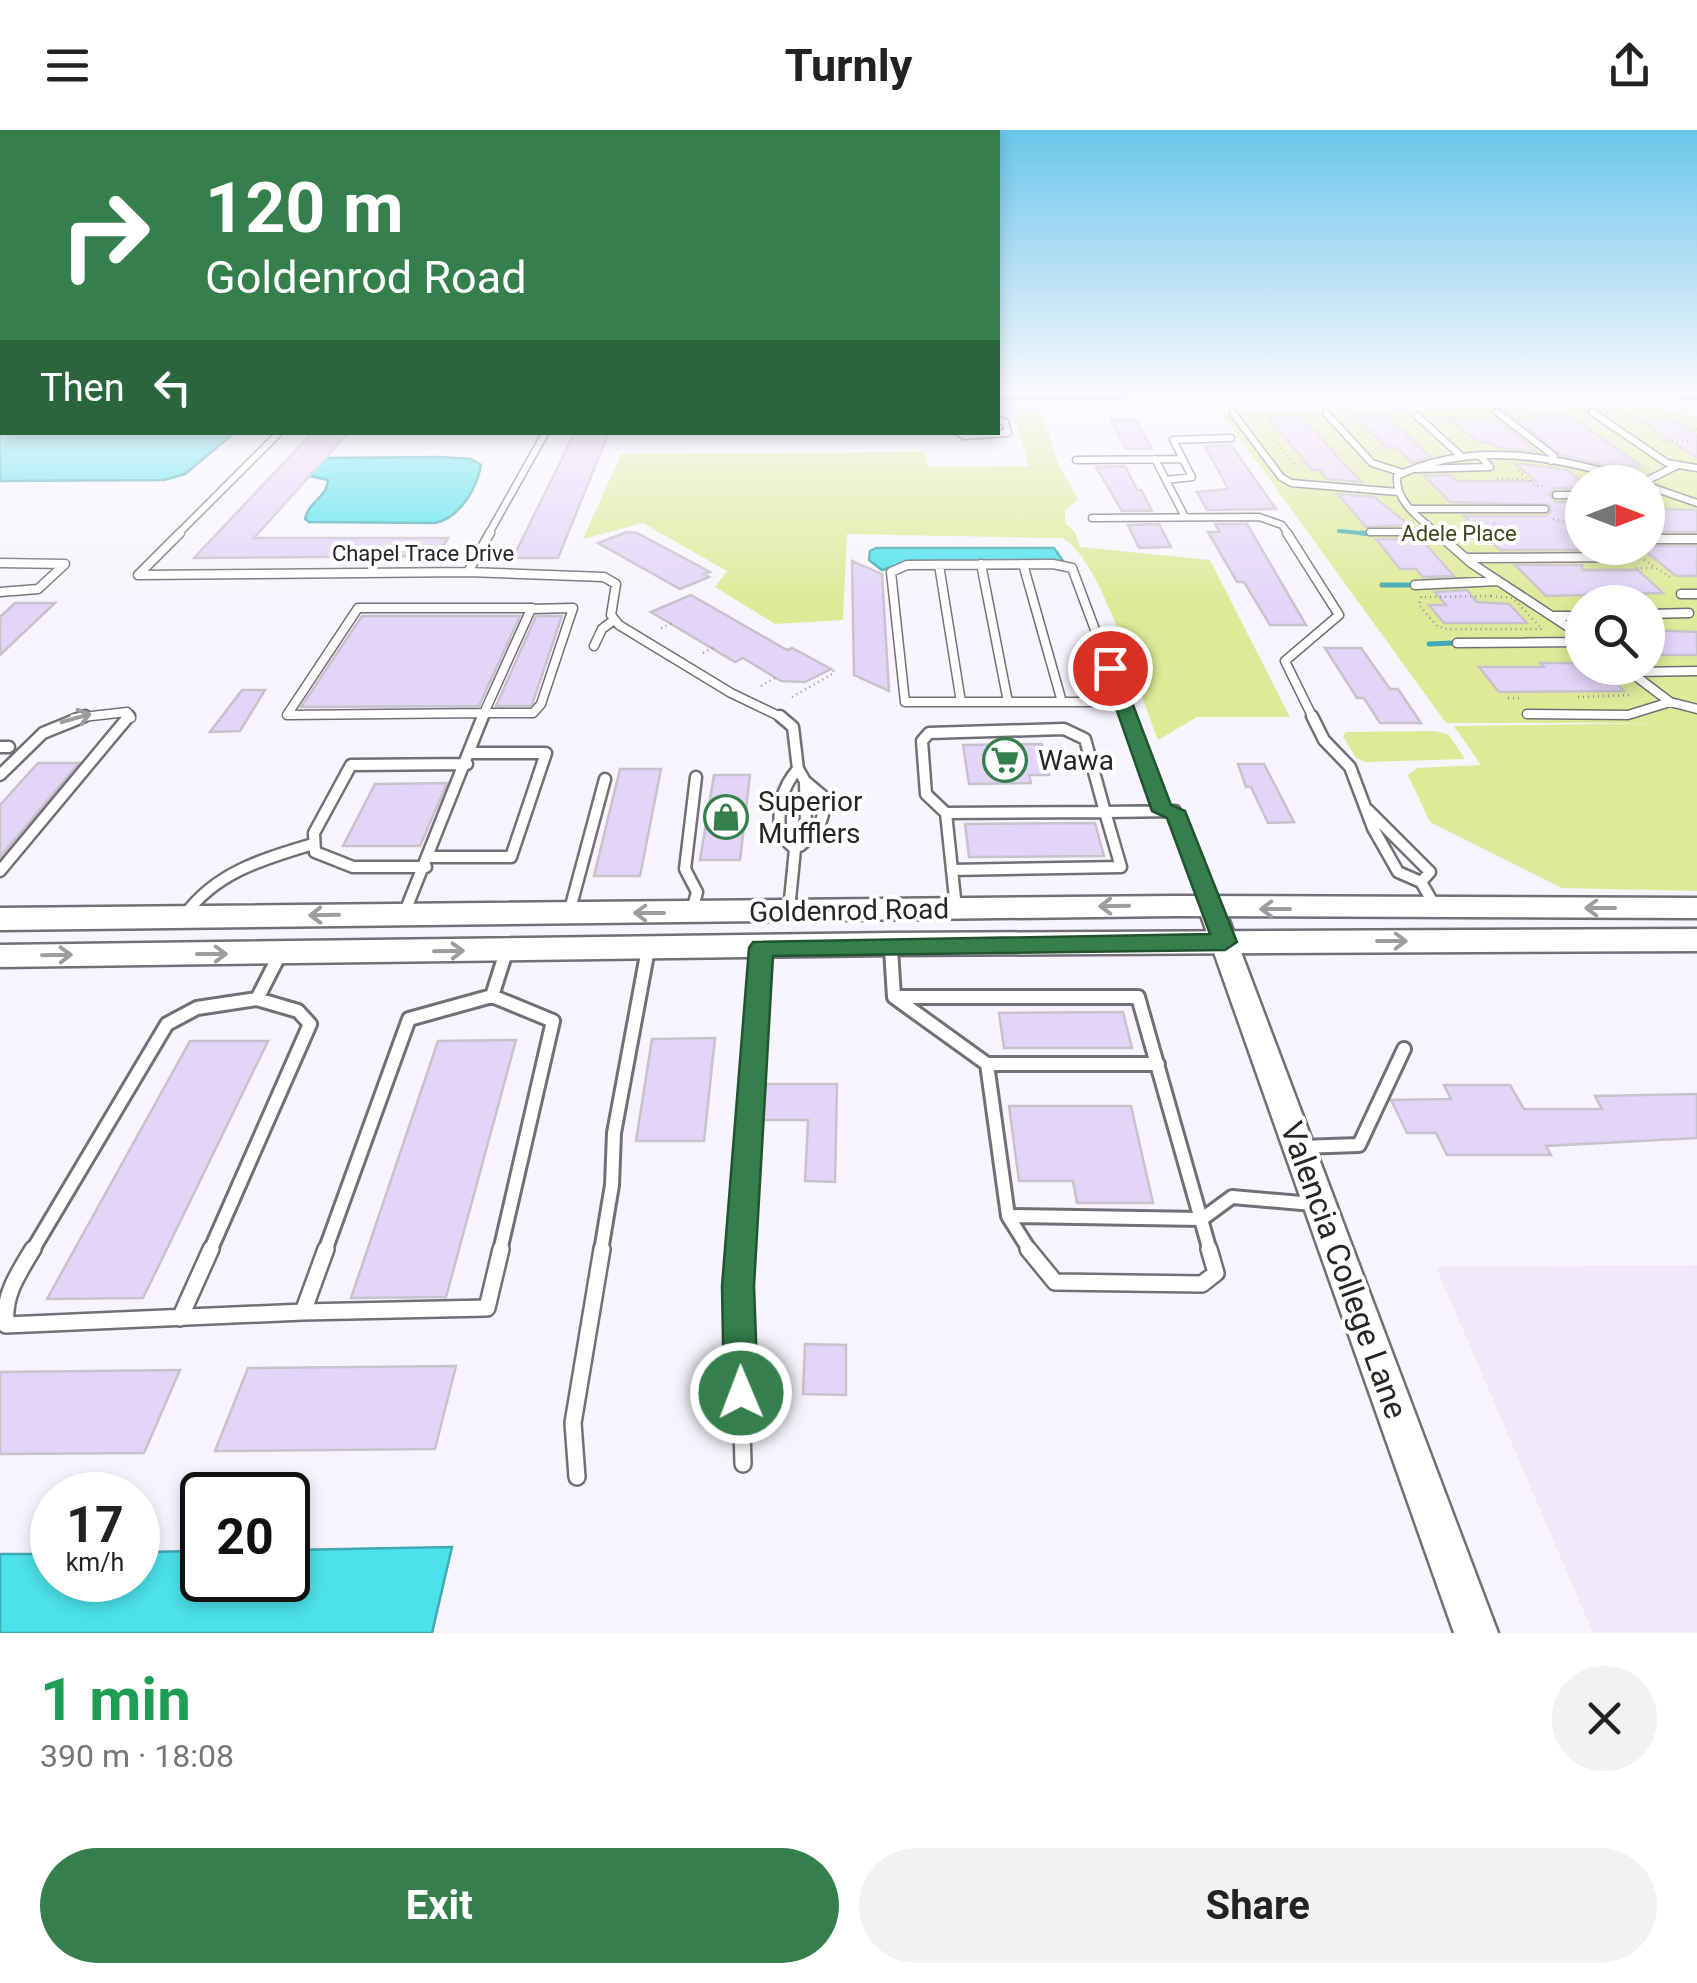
<!DOCTYPE html>
<meta charset="utf-8">
<style>
:root{--surface:#fff;--page:#f2f2f2;--text:#222;--muted:#767676;--accent:#357f4c}
body{margin:0;font-family:Roboto,sans-serif;background:var(--page);color:var(--text);height:100vh;display:flex;flex-direction:column;font-size:38px;white-space:nowrap}
*{box-sizing:border-box;margin:0}
p{font-size:32px;color:var(--muted)}
.icon{flex:none;width:55px;height:55px;fill:none;stroke:currentColor;stroke-width:2;stroke-linecap:round;stroke-linejoin:round}
.map{position:relative;height:1503px;overflow:hidden}
.sheet{display:flex;flex-direction:column;background:var(--surface);flex:1}
.sheet>*{flex:none}
.top-card{position:absolute;left:0px;top:0px;width:1000px;height:305px;box-shadow:0 5px 15px #0003;background:#357f4c;color:#fff;overflow:hidden}
.needle{width:65px;rotate:90deg}
.fabs{position:absolute;left:1565px;top:335px;display:grid;gap:20px}
.fabs a{display:grid;place-items:center;width:100px;height:100px;border-radius:50%;background:var(--surface);box-shadow:0 5px 15px #0003;font-size:50px}
.speed{position:absolute;left:30px;top:1342px;display:flex;gap:20px;font-size:50px;font-weight:700;text-align:center}
.speed>*{display:grid;place-content:center;width:130px;height:130px;border-radius:50%;background:var(--surface);box-shadow:0 5px 15px #0003;line-height:1}
.speed small{font-size:25px;font-weight:400}
.speed .limit{border:5px solid #111;border-radius:15px;background:#fff;color:#111}
.pin{position:absolute;display:grid;place-items:center;width:85px;height:85px;color:#fff;margin:-42px;border:5px solid #fff;border-radius:50%;box-shadow:0 2px 10px #0007}
.me{position:absolute;width:110px;margin:-55px;rotate:359deg;stroke-linejoin:round;filter:drop-shadow(0 0 8px #0008)}
.turn{display:flex;align-items:center;gap:35px;height:210px;padding:0 40px;font-size:45px}
.turn .icon{width:130px;height:130px;stroke-width:2.5}
.turn b{display:block;font-size:70px;line-height:85px}
.then{display:flex;align-items:center;height:95px;padding:0 40px;background:#0003;gap:20px;font-size:38px}
.round{display:grid;place-items:center;flex:none;width:105px;height:105px;border-radius:52px;background:var(--page)}
.headline{display:flex;align-items:center;justify-content:space-between;height:170px;padding:0 40px}
h1{font-size:60px;font-weight:700;line-height:75px;color:#1e9e55}
.button{display:flex;gap:20px;margin-top:auto;padding:20px 40px}
.button a{flex:1;height:115px;border-radius:60px;background:var(--accent);color:#fff;font-size:40px;font-weight:700;line-height:115px;text-align:center}
.button a+a{background:var(--page);color:var(--text)}
header{display:flex;justify-content:space-between;align-items:center;height:130px;padding:0 40px;background:var(--surface);font-size:45px;font-weight:700}
.map>svg:first-child{display:block}
.built{fill:#efe9f9}
.green{fill:#deea97;fill-rule:evenodd}
.water{fill:#4ce2eb;stroke:#41a9b1;stroke-width:2.5}
.lines{fill:none;stroke-linecap:round;stroke-linejoin:round}
.stream-far1{stroke:#41a9b1;stroke-width:4}
.stream{stroke:#41a9b1;stroke-width:5}
.building{fill:#e3d5f8;stroke:#c6c3cc;stroke-width:2.5}
.service-far4-casing{stroke:#726f77;stroke-width:9}
.service-far3-casing{stroke:#726f77;stroke-width:11}
.service-far2-casing{stroke:#726f77;stroke-width:15}
.service-far1-casing{stroke:#726f77;stroke-width:18}
.service-casing{stroke:#726f77;stroke-width:20}
.tertiary-casing{stroke:#726f77;stroke-width:5}
.secondary-casing{stroke:#726f77;stroke-width:5}
.path{stroke:#949298;stroke-width:2.5;stroke-dasharray:1 4;stroke-linecap:butt}
.service-far4{stroke:#fff;stroke-width:6}
.service-far3{stroke:#fff;stroke-width:8}
.service-far2{stroke:#fff;stroke-width:10}
.service-far1{stroke:#fff;stroke-width:12}
.service{stroke:#fff;stroke-width:15}
.tertiary{fill:#fff;fill-rule:evenodd}
.secondary{fill:#fff;fill-rule:evenodd}
.oneway{stroke:#9d9d9f}
.route{fill:#357f4c;stroke:#225331;stroke-width:2.5}
.labels{text-anchor:middle;stroke-width:8;stroke-linejoin:round;paint-order:stroke}
.far-park-label{font-size:22px;fill:#42471e;stroke:#fff}
.far-street-label{font-size:22px;fill:#262529;stroke:#fff}
.poi-label{font-size:28px;fill:#262529;stroke:#fff;text-anchor:start}
.street-label{font-size:28px;fill:#262529;stroke:#fff}
.near-street-label{font-size:32px;fill:#262529;stroke:#fff}
</style>
<header><svg class="icon" aria-label="menu" viewBox="0 0 24 24"><path d="M4 6h16M4 12h16M4 18h16"/></svg>Turnly<svg class="icon" aria-label="share" viewBox="0 0 24 24"><path d="M12 15V3M7 8l5-5 5 5M5 13v7h14v-7"/></svg></header>
<div class="map">
<svg width="1697" height="1503" viewBox="0 0 1697 1503">
<rect width="100%" height="100%" fill="#f8f4fd"/>
<path class="built" d="M1697,1135V1503H1593L1436,1137Z"/>
<path class="green" d="M1655,278L1697,287V761L1562,758L1430,692L1408,645L1417,638L1481,635L1454,596L1664,593H1446L1220,281ZM1582,352H1648V418H1582ZM1582,472H1648V538H1582Z
M1014,284H1042L1060,337L1078,369L1065,380V393L1075,402L1080,417L1210,430L1290,587H1197L1158,610C1140,565 1102,430 1063,408L847,404L843,490L775,494L715,457L727,441L643,393L583,409L621,324L925,322L928,337L1029,336Z
M1436,601L1449,605L1465,629L1366,632L1356,628L1343,606L1346,602Z"/>
<path class="water" d="M0,295L2,302L234,303L185,344L164,350L0,351Z
M441,327L471,329L481,335C477,358 460,388 435,393L309,392L305,389C308,372 327,368 328,350L291,342L316,328Z
M876,418H1054L1063,431H911L882,440L869,430L870,421Z
M452,1417L432,1503H0V1424H52V1450H138V1422L202,1421V1450H288V1420Z"/>
<g class="lines">
<path class="stream-far1" d="M998,269L1621,262L1697,269
M1339,401L1372,404"/>
<path class="stream" d="M1361,403L1372,404
M1382,455H1410
M1429,514L1453,513"/>
</g>
<path class="building" d="M1533,285H1568L1641,336H1607L1561,325L1517,289H1537Z
M1354,286H1386L1430,327L1412,333L1397,318H1387Z
M1268,287H1301L1361,352L1326,349L1320,340H1312Z
M1495,289L1536,321L1498,318L1491,313L1478,312L1450,290Z
M1111,290H1136L1152,319H1126Z
M1641,291H1674L1697,306V328Z
M575,302H609L558,428H513Z
M348,303L254,408H448L438,426L194,428L311,304Z
M1231,315L1276,379L1207,380L1197,362L1228,359L1205,316Z
M1514,333L1567,340L1582,352V358H1555L1549,364L1555,372H1582V420H1500L1464,386H1546L1551,382L1550,375L1450,372L1424,346L1450,345L1457,351H1536Z
M1125,336L1137,360H1141L1152,381H1122L1096,337Z
M1338,364L1374,367L1409,395L1366,397Z
M1648,379L1697,380V402H1648Z
M1159,394L1171,417L1139,418L1128,395Z
M1215,394H1247L1306,495H1270L1244,452H1237L1208,402H1220Z
M627,402L637,403L710,442L704,444L709,447L680,459L598,413Z
M1376,409H1421L1454,446L1423,447L1416,439H1400Z
M1648,416H1697V446H1676L1648,423Z
M852,431L882,444L889,561L854,545Z
M1515,435H1582V440H1638L1663,463L1546,466Z
M1467,460L1477,472L1509,474L1527,493H1444L1429,475H1446L1435,462Z
M691,465L787,520L792,518L831,539L805,552L781,551L743,528L735,532L651,482Z
M15,473H55L0,525V487Z
M362,486H520L479,576L301,577Z
M536,486H562L533,572L530,576H496Z
M1648,500L1697,502V525H1648Z
M1325,518H1361L1390,559H1398L1421,593H1380L1364,568H1357Z
M1540,533H1582V538H1602L1624,561L1499,562L1479,537H1544Z
M242,560H265L240,601L210,602Z
M1042,614L1049,645H1029L1031,653L969,654L963,615Z
M38,633H79L0,727V675Z
M1238,634H1264L1294,692L1268,693L1251,657H1246Z
M620,639H661L640,746H594Z
M714,645H750L740,730H700Z
M447,653L420,716H343L375,654Z
M1095,693L1104,726L969,727L965,694Z
M1123,882L1132,918H1004L999,883Z
M715,908L704,1011H636L652,909Z
M516,910L446,1167L351,1168L438,911Z
M190,911H268L143,1168L47,1169Z
M766,954H837L835,1052L805,1051L808,990H763Z
M1444,955H1510L1524,979H1602L1595,966L1697,964V1008L1546,1016L1551,1025H1447L1436,1003H1407L1391,970L1451,969Z
M1009,976H1131L1153,1073H1077L1073,1051H1019Z
M805,1214L846,1215V1265L803,1264Z
M456,1236L435,1319L215,1321L248,1238Z
M180,1240L144,1323L0,1324V1242Z"/>
<g class="lines">
<g class="service-far4-casing">
<path id="service-far4" d="M1497,282L1554,326L1551,331
M1592,282L1667,333L1697,338
M1233,283L1281,347L1291,353L1398,362
M1326,283L1372,333L1403,343
M1417,286L1462,327
M958,302L964,306L1008,303L1005,292L998,290
M1155,329L1185,387
M1076,330L1181,329
M1416,339L1490,337L1481,327
M1166,350L1192,347L1173,310L1231,308
M1644,352L1676,336
M1648,356L1697,373
M1556,365H1582
M1410,379H1545
M1092,388L1259,387L1282,395L1289,405
M1370,402H1434
M177,405L280,302
M488,405L546,302
M1439,405C1421,389 1395,373 1397,346C1472,309 1561,327 1638,352"/>
</g>
<g class="service-far3-casing">
<path id="service-far3" d="M180,403L138,445L468,442L604,447L616,454L611,485L619,495L731,563L783,588
M1287,403L1339,485L1285,531L1313,588
M1437,403L1471,433L1582,506
M1648,409H1697
M1466,428L1627,427
M0,433L65,434L38,459L0,462
M981,434L1008,572
M1023,434L1062,572
M1053,434L1072,438L1122,572H905L891,442L907,435Z
M939,435L961,572
M468,442L490,403
M1415,455L1498,451
M1681,464H1697
M573,478L541,574L533,583H484L531,479Z
M1648,484L1689,483
M1555,486H1582
M1457,513L1582,512
M594,516L602,499L614,490
M1625,538L1670,572L1697,579
M1633,542L1697,541
M1122,572L1128,588
M484,583L287,585L358,478H532
M1527,584L1628,585L1670,572
M74,588L127,582L131,588
M482,588L484,583"/>
</g>
<g class="service-far2-casing">
<path id="service-far2" d="M780,586L793,597L798,639L805,651L806,697L795,719L789,780
M1127,586L1163,681
M1312,586L1324,610L1350,637L1373,698L1398,742L1421,752L1435,776
M1064,599L1085,609L1105,682L946,683L926,664L922,611L929,603Z
M0,617H9
M0,645L43,603L85,586
M1368,680L1430,742L1421,752
M1105,682L1175,681L1211,776
M946,683L956,778
M800,716C817,702 826,690 824,667L805,651
M795,719L780,705C778,679 780,659 798,639
M430,727H511L546,623H470
M426,737H353L315,722L314,703L351,635L467,634
M952,740L1121,737L1105,682
M0,741L129,586
M692,781L697,762L685,739L696,647
M569,783L605,649
M404,784L483,586
M184,786C216,742 263,729 313,714
M891,815V822
M762,822V818"/>
</g>
<g class="service-far1-casing">
<path id="service-far1" d="M891,819L894,867L987,934L1008,1086L1202,1089L1232,1067L1313,1074
M492,866L553,891L500,1121
M894,867H1138L1210,1121
M987,934H1158
M1300,1017L1359,1015L1404,919
M1008,1086L1030,1121
M32,1121L167,894L197,878L257,869L280,824
M210,1121L310,894L298,881L257,869
M325,1121L409,889L492,866L506,822
M601,1121L612,1055L614,1003L648,819
M741,1121L762,819"/>
</g>
<g class="service-casing">
<path id="service" d="M33,1119C18,1144 3,1165 6,1195L303,1182L326,1119
M741,1119L738,1157L743,1334
M1028,1119L1055,1152L1202,1154L1216,1143L1209,1119
M303,1182L487,1178L501,1119
M180,1188L211,1119
M577,1347L573,1293L602,1119"/>
</g>
<g class="tertiary-casing">
<path id="tertiary" d="M1211,768L1224,777L1498,1503H1454L1198,777Z"/>
</g>
<g class="secondary-casing">
<path id="secondary" d="M1175,766L1697,768V788L1175,786L0,800V778Z
M1697,799V821L891,825L0,837V815L891,803Z"/>
</g>
<path class="path" d="M1625,284H1656
M1442,291L1445,287L1485,288
M1683,291L1697,300
M1271,306L1296,336
M1662,311H1697
M1518,341L1535,356H1543
M1497,349H1527
M1553,389L1582,396
M1494,393L1512,410
M1644,430L1673,449
M1636,438H1656
M1491,466L1513,468L1542,499H1447L1437,496L1419,475L1421,467Z
M1592,472H1638
M661,498L672,493
M703,523L714,517
M761,556L775,548
M792,567L834,543L833,538
M1578,567L1633,565
M1508,568H1523"/>
<use href="#service-far4" class="service-far4"/>
<use href="#service-far3" class="service-far3"/>
<use href="#service-far2" class="service-far2"/>
<use href="#service-far1" class="service-far1"/>
<use href="#service" class="service"/>
<use href="#tertiary" class="tertiary"/>
<use href="#secondary" class="secondary"/>
</g>
<defs><path id="oneway-shaft" d="M-6 0H5M1.5-3L5.5 0L1.5 3" fill="none" stroke-width="1.6" stroke-linecap="round" stroke-linejoin="round" transform="scale(2.5)"/></defs>
<g class="oneway">
<use href="#oneway-shaft" transform="translate(76 588) rotate(-16)"/>
<use href="#oneway-shaft" transform="translate(1114 776) rotate(179)"/>
<use href="#oneway-shaft" transform="translate(1600 778) rotate(180)"/>
<use href="#oneway-shaft" transform="translate(1275 779) rotate(180)"/>
<use href="#oneway-shaft" transform="translate(649 783) rotate(180)"/>
<use href="#oneway-shaft" transform="translate(324 785) rotate(179)"/>
<use href="#oneway-shaft" transform="translate(1392 811)"/>
<use href="#oneway-shaft" transform="translate(449 821) rotate(-1)"/>
<use href="#oneway-shaft" transform="translate(212 824)"/>
<use href="#oneway-shaft" transform="translate(57 825) rotate(-1)"/>
</g>
<linearGradient id="sky" x2="0" y2="1"><stop stop-color="#69c6e9"/><stop offset="0.56" stop-color="#fcfafe"/><stop offset="1" stop-color="#fcfafe" stop-opacity="0"/></linearGradient>
<rect width="1697" height="472" fill="url(#sky)"/>
<path class="route" d="M1110,533L1119,538L1171,675L1185,681L1237,812L1225,820L773,826L754,1156L758,1263L753,1275L741,1280L729,1275L724,1263L722,1156L749,818L753,812L1210,804L1167,688L1152,681L1102,538Z"/>
<defs>
<g id="supermarket-ring" transform="scale(2.25)"><circle r="9.5" fill="#fff" stroke="#357f4c" stroke-width="1.5"/><path d="M-6-5.5h2.5l.6 2H6L4.5 2H-2.5L-4.4-4H-6ZM-1.5 3.2a1.3 1.3 0 1 0 .1 0ZM3 3.2a1.3 1.3 0 1 0 .1 0Z" fill="#357f4c"/></g>
<g id="shop-ring" transform="scale(2.25)"><circle r="9.5" fill="#fff" stroke="#357f4c" stroke-width="1.5"/><path d="M-5-2.5h2.3a2.7 3.5 0 0 1 5.4 0H5L5.5 6h-11ZM-1.5-2.5h3a1.5 2.3 0 0 0-3 0Z" fill="#357f4c"/></g>
</defs>
<g fill-rule="evenodd">
<use href="#supermarket-ring" x="1005" y="630"/>
<use href="#shop-ring" x="726" y="687"/>
</g>
<g class="labels">
<g class="far-park-label">
<text x="1459" y="411">Adele Place</text>
</g>
<g class="far-street-label">
<text x="423" y="431">Chapel Trace Drive</text>
</g>
<g class="poi-label">
<text x="1038" y="640">Wawa</text>
<text x="758" y="681">Superior<tspan x="758" dy="32">Mufflers</tspan></text>
</g>
<g class="street-label">
<text transform="translate(849 780) rotate(-1)" y="10">Goldenrod Road</text>
</g>
<g class="near-street-label">
<text transform="translate(1344 1140) rotate(70)" y="11">Valencia College Lane</text>
</g>
</g>
</svg>
<div class="fabs">
<a><svg class="needle" viewBox="-14 -14 28 28"><path d="M0-13l5 13h-10z" fill="#e53935"/><path d="M0 13l5-13h-10z" fill="#767676"/></svg></a>
<a><svg class="icon" aria-label="search" viewBox="0 0 24 24"><circle cx="10" cy="10" r="6"/><path d="M15 15l6 6"/></svg></a>
</div>
<div class="speed"><div>17<small>km/h</small></div><div class="limit">20</div></div>
<div class="pin" style="left:1110px;top:538px;background:#d93025"><svg class="icon" aria-label="arrive" viewBox="0 0 24 24"><path d="M6 21V4h12l-3 4 3 4H6"/></svg></div>
<svg class="me" style="left:741px;top:1263px" viewBox="-20 -20 40 40"><circle r="17" fill="#357f4c" stroke="#fff" stroke-width="3"/><path d="M0-11L8 9 0 5-8 9z" fill="#fff"/></svg>
<div class="top-card">
<div class="turn"><svg class="icon" aria-label="right" viewBox="0 0 24 24"><path d="M7 20v-9h11M14 6l5 5-5 5"/></svg><div><b>120 m</b>Goldenrod Road</div></div>
<div class="then">Then<svg class="icon" aria-label="left" viewBox="0 0 24 24"><path d="M17 20v-9H6M10 6l-5 5 5 5"/></svg></div>
</div>
</div>
<section class="sheet">
<div class="headline"><div><h1>1 min</h1><p>390 m · 18:08</p></div><a class="round"><svg class="icon" aria-label="close" viewBox="0 0 24 24"><path d="M6 6l12 12M18 6L6 18"/></svg></a></div>
<div class="button"><a>Exit</a><a>Share</a></div>
</section>
